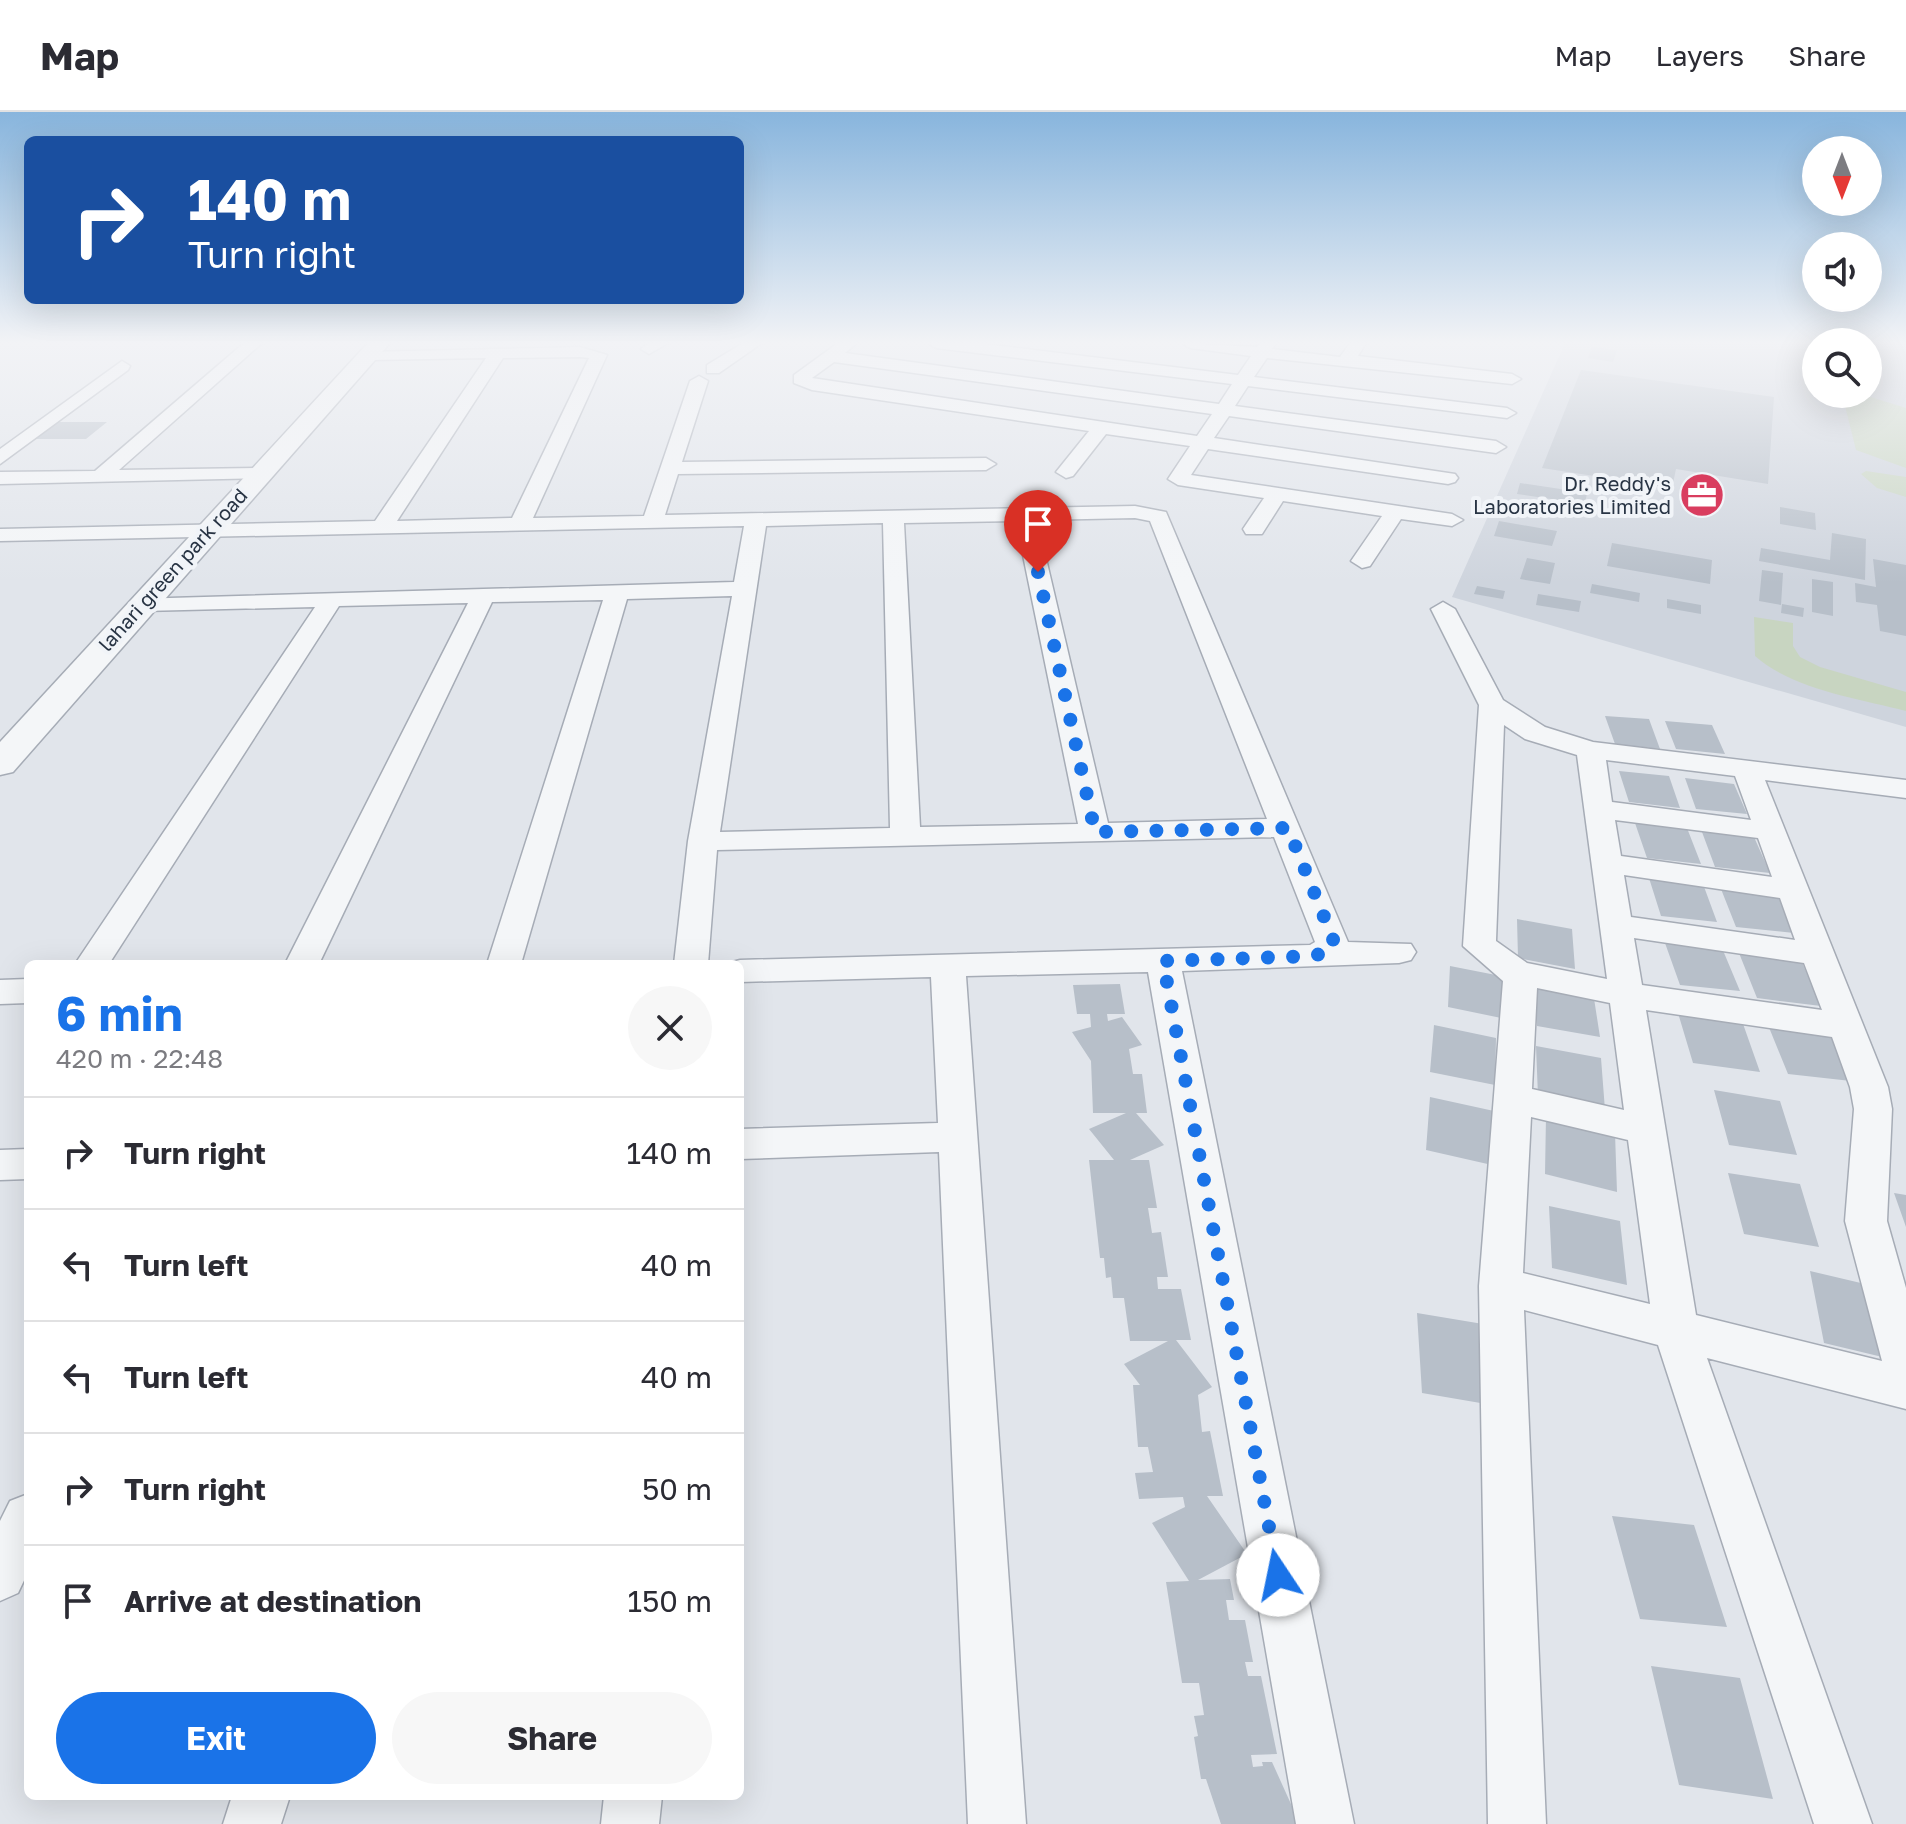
<!DOCTYPE html>
<meta charset="utf-8">
<style>
:root{--surface:#fff;--page:#f7f7f7;--text:#2b2b33;--muted:#7c7c81;--line:#e1e1e2;--accent:#1a73e8}
body{margin:0;font-family:"Golos Text",sans-serif;background:var(--page);color:var(--text);height:100vh;display:flex;flex-direction:column;font-size:30px;white-space:nowrap}
*{box-sizing:border-box;margin:0}
p{font-size:26px;color:var(--muted)}
.icon{flex:none;width:44px;height:44px;fill:none;stroke:currentColor;stroke-width:2;stroke-linecap:round;stroke-linejoin:round}
.map{position:relative;flex:1;overflow:hidden}
.panel{position:absolute;left:24px;top:848px;width:720px;height:840px;display:flex;flex-direction:column;background:var(--surface);border-radius:12px;box-shadow:0 8px 32px #0002}
.panel>*{flex:none}
.guide{position:absolute;left:24px;top:24px;width:720px;height:168px;border-radius:12px;box-shadow:0 8px 32px #0002;background:#1a4fa0;color:#fff;overflow:hidden}
.needle{width:52px;rotate:180deg}
.controls{position:absolute;left:1802px;top:24px;display:grid;gap:16px}
.controls a{display:grid;place-items:center;width:80px;height:80px;border-radius:50%;background:var(--surface);box-shadow:0 8px 32px #0002;font-size:40px}
.pin{position:absolute;display:grid;place-items:center;width:68px;height:68px;color:#fff;margin:-82px -34px;border-radius:50% 50% 50% 0;rotate:-45deg;box-shadow:0 0 8px #0007}
.pin .icon{rotate:45deg}
.me{position:absolute;width:88px;margin:-44px;rotate:349deg;stroke-linejoin:round;filter:drop-shadow(0 0 6px #0008)}
.turn{display:flex;align-items:center;gap:28px;height:168px;padding:0 32px;font-size:36px}
.turn .icon{width:104px;height:104px;stroke-width:2.5}
.turn b{display:block;font-size:56px;line-height:68px}
.round{display:grid;place-items:center;flex:none;width:84px;height:84px;border-radius:42px;background:var(--page)}
.headline{display:flex;align-items:center;justify-content:space-between;height:136px;padding:0 32px}
h1{font-size:48px;font-weight:700;line-height:60px;color:var(--accent)}
.action{display:flex;gap:16px;margin-top:auto;padding:16px 32px}
.action a{flex:1;height:92px;border-radius:48px;background:var(--accent);color:#fff;font-size:32px;font-weight:700;line-height:92px;text-align:center}
.action a+a{background:var(--page);color:var(--text)}
ul{padding:0;list-style:none}
li{display:flex;align-items:center;gap:24px;height:112px;padding:0 32px;border-top:2px solid var(--line)}
li div{flex:1}
li b{display:block;font-size:30px}
li em{font-style:normal}
header{display:flex;align-items:center;gap:48px;box-sizing:border-box;height:112px;padding:0 40px;background:var(--surface);border-bottom:2px solid var(--line)}
header strong{font-size:38px}
nav{display:flex;gap:44px;margin-inline-start:auto;font-size:28px}
.map>svg:first-child{display:block}
.built{fill:#ced4dd}
.green{fill:#c8d5c1}
.building{fill:#b7bfc9}
.lines{fill:none;stroke-linecap:round;stroke-linejoin:round}
.minor-casing{stroke:#a6acb6;stroke-width:3}
.tertiary-casing{stroke:#a6acb6;stroke-width:3}
.minor{fill:#f4f6f8;fill-rule:evenodd}
.tertiary{fill:#f4f6f8;fill-rule:evenodd}
.route{stroke:#1a73e8;stroke-width:14;stroke-dasharray:0 25.2}
.labels{text-anchor:middle;stroke-width:8;stroke-linejoin:round;paint-order:stroke}
.far-poi-label{font-size:20px;fill:#283444;stroke:#f1f4f8;text-anchor:end}
.far-street-label{font-size:20px;fill:#283444;stroke:#f1f4f8}
</style>
<header>
<strong>Map</strong>
<nav><a>Map</a><a>Layers</a><a>Share</a></nav>
</header>
<div class="map">
<svg width="1906" height="1712" viewBox="0 0 1906 1712">
<rect width="100%" height="100%" fill="#e1e5eb"/>
<path class="built" d="M1565,231H1816V282H1868V231H1906V615L1452,485Z"/>
<path class="green" d="M1842,282H1861L1906,296V356L1856,338Z
M1866,359L1906,365V385L1877,376L1861,362Z
M1754,505L1793,511V534L1800,545L1820,555L1906,580V599C1857,586 1794,578 1755,544Z"/>
<path class="building" d="M1592,235L1617,238L1613,250L1588,246Z
M1581,258L1774,285L1768,372L1676,357L1672,376L1542,356Z
M57,310H107L86,327H35Z
M1520,371L1587,381L1585,392L1517,382Z
M1780,395L1815,401L1816,418L1780,412Z
M1499,409L1557,419L1552,434L1494,424Z
M1832,421L1866,427L1865,468L1759,449L1761,436L1830,448Z
M1612,431L1712,448L1710,472L1607,454Z
M1527,446L1555,451L1550,472L1520,467Z
M1873,447L1906,453V524L1880,519L1877,493L1856,490L1855,471L1876,475Z
M1762,458L1783,461L1781,493L1759,489Z
M1812,467L1833,470V504L1812,500Z
M1592,472L1640,481L1639,490L1590,481Z
M1477,474L1505,479L1503,487L1474,482Z
M1538,482L1581,489L1579,500L1536,493Z
M1667,487L1701,493V502L1667,496Z
M1782,492L1804,496L1803,505L1781,501Z
M1605,604L1649,607L1660,637L1615,632Z
M1665,609L1712,613L1725,642L1676,637Z
M1619,659L1669,664L1680,696L1629,690Z
M1685,666L1734,672L1747,702L1696,697Z
M1635,711L1687,716L1701,752L1647,746Z
M1702,720L1754,725L1770,761L1715,755Z
M1649,766L1703,772L1717,810L1661,804Z
M1721,777L1777,782L1794,821L1736,815Z
M1517,807L1572,817L1575,857L1518,846Z
M1665,831L1722,836L1740,879L1680,873Z
M1739,841L1801,848L1821,894L1757,886Z
M1450,854L1506,865V907L1448,895Z
M1533,870L1593,880L1600,925L1537,914Z
M1120,872L1125,902H1107L1108,909L1122,905L1142,933L1129,937L1133,962H1142L1147,1001H1136L1164,1033L1130,1048H1149L1157,1096H1148L1152,1121L1161,1120L1168,1165H1157L1158,1177H1181L1191,1228H1176L1212,1275L1198,1283L1202,1320L1210,1319L1223,1384H1207L1247,1442L1198,1468L1230,1467L1234,1488H1226L1229,1508H1245L1253,1550H1245L1248,1564H1261L1277,1642L1251,1643L1253,1655L1263,1654L1262,1650H1272L1300,1712H1221L1206,1667H1201L1194,1625L1198,1624L1194,1604L1204,1603L1199,1571H1182L1166,1470L1189,1469L1152,1411L1185,1395L1183,1385L1139,1387L1135,1361L1153,1360L1148,1335H1138L1133,1273H1140L1124,1252L1168,1229H1130L1124,1186H1113L1111,1165L1106,1166L1104,1146H1100L1089,1048H1114L1089,1017L1126,1001H1093L1091,949L1072,920L1091,915L1090,902H1077L1073,873Z
M1678,901L1742,909L1760,960L1693,951Z
M1434,913L1496,926L1495,973L1430,960Z
M1768,913L1829,920L1851,969L1788,962Z
M1536,934L1601,946L1605,998L1538,984Z
M1714,978L1780,989L1797,1043L1729,1033Z
M1430,985L1494,999L1492,1053L1426,1038Z
M1546,1004L1615,1021L1617,1080L1545,1062Z
M1728,1061L1800,1072L1819,1135L1744,1122Z
M1894,1081L1906,1083V1115Z
M1549,1094L1620,1109L1627,1173L1552,1156Z
M1810,1159L1882,1176L1899,1249L1824,1231Z
M1417,1201L1489,1213L1498,1294L1422,1281Z
M1612,1404L1694,1413L1727,1515L1640,1507Z
M1651,1554L1740,1566L1773,1687L1679,1673Z"/>
<g class="lines">
<g class="minor-casing">
<path id="minor" d="M244,231H262L119,358L259,356L269,362L266,366L0,372V360L95,359Z
M648,231H668L649,242L641,237Z
M743,231H762L719,261H707V253Z
M838,231H857L845,241L1219,292L1232,272L936,236L928,231H977L1238,263L1251,244L1190,236L1182,231L1257,235L1260,231H1276L1272,237L1340,245L1350,231H1366L1358,244L1512,262L1521,267L1512,272L1267,246L1254,265L1507,296L1516,301L1507,306L1248,274L1235,294L1496,329L1506,335L1496,341L1229,304L1214,326L1455,362L1458,366L1455,370L1448,372L1208,337L1191,363L1452,402L1463,408L1452,414L1401,407L1370,454L1362,456L1351,449L1382,404L1283,389L1262,422H1246L1243,417L1264,386L1178,373L1168,367L1190,334L1106,322L1073,364L1066,366L1056,360L1089,319L812,278L794,271V263ZM834,250L1212,302L1197,324L812,266Z
M580,235L607,243L533,406L644,404L690,269L699,264L708,269L682,350L986,346L996,352L986,358L678,362L665,403L1135,394L1166,400L1348,830L1411,832L1416,840L1411,848L1399,851L1182,859L1354,1712H1296L1148,860L966,864L1026,1712H968L939,1040L740,1047V1017L938,1011L931,865L740,870V852L728,851L740,848L1310,833L1315,830L1274,725L717,738L708,852H674L688,729L732,484L627,487L521,852H487L603,488L492,490L319,852H285L468,491L339,494L109,852H75L315,495L143,499L135,497L131,492L135,487L734,470L744,414L0,429V417L375,409L486,246L371,248L365,246V240ZM580,245L589,246L512,406L397,409L503,246ZM1135,406L1150,409L1267,707L1108,711L1037,408ZM1016,409L1078,712L920,715L904,411ZM883,411L890,716L720,720L766,414Z
M122,249L130,254L128,258L0,352V337Z
M1443,490L1455,497L1503,588L1545,615L1593,630L1906,668V686L1765,668L1888,975L1892,997L1887,1109L1906,1176V1297L1707,1246L1872,1712H1814L1658,1233L1524,1198L1546,1712H1488L1479,1174L1503,869L1463,834L1479,593L1431,497ZM1504,613L1525,627L1577,643L1607,867L1527,851L1496,829ZM1606,648L1735,664L1751,708L1612,690ZM1615,708L1758,726L1772,765L1621,744ZM1624,763L1780,786L1795,828L1631,805ZM1634,826L1804,851L1822,898L1642,873ZM1537,876L1610,891L1624,998L1532,977ZM1646,898L1832,925L1850,975L1854,997L1845,1109L1882,1249L1696,1203ZM1531,1005L1628,1028L1650,1192L1523,1161Z
M28,867V891L0,892V868Z
M28,1037V1067L0,1068V1038Z
M28,1382V1460L18,1481L0,1489V1409L10,1389Z
M232,1684H290L281,1712H223Z
M604,1684H662L659,1712H601Z"/>
</g>
<g class="tertiary-casing">
<path id="tertiary" d="M368,231H390L13,660L0,663V630Z"/>
</g>
<use href="#minor" class="minor"/>
<use href="#tertiary" class="tertiary"/>
</g>
<linearGradient id="sky" x2="0" y2="1"><stop stop-color="#88b5dd"/><stop offset="0.49" stop-color="#f2f3f6"/><stop offset="1" stop-color="#f2f3f6" stop-opacity="0"/></linearGradient>
<rect width="1906" height="471" fill="url(#sky)"/>
<g class="lines">
<path class="route" d="M1038,460L1095,720L1288,716L1333,827L1334,835L1315,844L1163,849L1278,1463"/>
</g>
<defs>
<g id="office-disc" transform="scale(2.3)"><circle r="9.5" fill="#d93d5f" stroke="#f1f4f8"/><path d="M-6-3h4V-5.5h4V-3h4V5H-6ZM-1-4.5V-3h2v-1.5ZM-6 0V1H6V0Z" fill="#fff"/></g>
</defs>
<g fill-rule="evenodd">
<use href="#office-disc" x="1702" y="383"/>
</g>
<g class="labels">
<g class="far-poi-label">
<text x="1671" y="379">Dr. Reddy's<tspan x="1671" dy="23">Laboratories Limited</tspan></text>
</g>
<g class="far-street-label">
<text transform="translate(173 458) rotate(-48)" y="7">lahari green park road</text>
</g>
</g>
</svg>
<div class="controls">
<a><svg class="needle" viewBox="-14 -14 28 28"><path d="M0-13l5 13h-10z" fill="#e53935"/><path d="M0 13l5-13h-10z" fill="#7c7c81"/></svg></a>
<a><svg class="icon" aria-label="sound" viewBox="0 0 24 24"><path d="M4 9h4l5-4v14l-5-4H4zM17 9q2 3 0 6"/></svg></a>
<a><svg class="icon" aria-label="search" viewBox="0 0 24 24"><circle cx="10" cy="10" r="6"/><path d="M15 15l6 6"/></svg></a>
</div>
<div class="pin" style="left:1038px;top:460px;background:#d93025"><svg class="icon" aria-label="arrive" viewBox="0 0 24 24"><path d="M6 21V4h12l-3 4 3 4H6"/></svg></div>
<svg class="me" style="left:1278px;top:1463px" viewBox="-20 -20 40 40"><circle r="19" fill="#fff"/><path d="M0-13L10 11 0 6-10 11z" fill="#1a73e8"/></svg>
<div class="guide">
<div class="turn"><svg class="icon" aria-label="right" viewBox="0 0 24 24"><path d="M7 20v-9h11M14 6l5 5-5 5"/></svg><div><b>140 m</b>Turn right</div></div>
</div>
<section class="panel">
<div class="headline"><div><h1>6 min</h1><p>420 m · 22:48</p></div><a class="round"><svg class="icon" aria-label="close" viewBox="0 0 24 24"><path d="M6 6l12 12M18 6L6 18"/></svg></a></div>
<ul>
<li><svg class="icon" aria-label="right" viewBox="0 0 24 24"><path d="M7 20v-9h11M14 6l5 5-5 5"/></svg><div><b>Turn right</b></div><em>140 m</em></li>
<li><svg class="icon" aria-label="left" viewBox="0 0 24 24"><path d="M17 20v-9H6M10 6l-5 5 5 5"/></svg><div><b>Turn left</b></div><em>40 m</em></li>
<li><svg class="icon" aria-label="left" viewBox="0 0 24 24"><path d="M17 20v-9H6M10 6l-5 5 5 5"/></svg><div><b>Turn left</b></div><em>40 m</em></li>
<li><svg class="icon" aria-label="right" viewBox="0 0 24 24"><path d="M7 20v-9h11M14 6l5 5-5 5"/></svg><div><b>Turn right</b></div><em>50 m</em></li>
<li><svg class="icon" aria-label="arrive" viewBox="0 0 24 24"><path d="M6 21V4h12l-3 4 3 4H6"/></svg><div><b>Arrive at destination</b></div><em>150 m</em></li>
</ul>
<div class="action"><a>Exit</a><a>Share</a></div>
</section>
</div>
